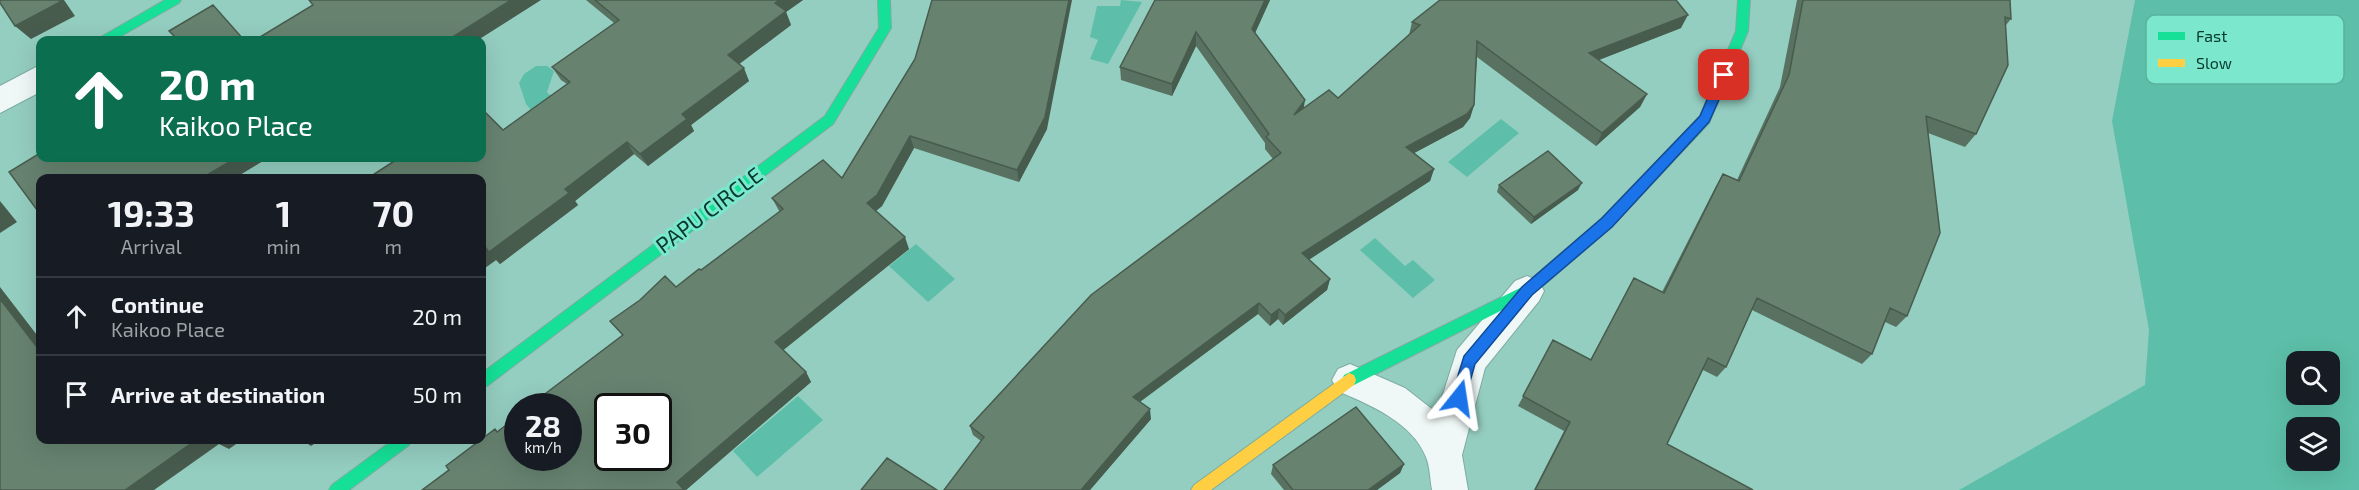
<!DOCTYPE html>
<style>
:root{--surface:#171b24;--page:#242831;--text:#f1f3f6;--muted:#9ea1a6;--line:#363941}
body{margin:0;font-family:"Exo 2",sans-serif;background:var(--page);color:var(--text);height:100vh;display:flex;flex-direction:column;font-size:22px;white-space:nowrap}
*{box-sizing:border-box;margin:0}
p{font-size:20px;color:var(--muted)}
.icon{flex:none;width:33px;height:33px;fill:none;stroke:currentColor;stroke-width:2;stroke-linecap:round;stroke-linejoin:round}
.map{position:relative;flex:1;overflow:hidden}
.side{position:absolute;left:36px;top:174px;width:450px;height:270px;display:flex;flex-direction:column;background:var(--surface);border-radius:12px;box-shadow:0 6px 24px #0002}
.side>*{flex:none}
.top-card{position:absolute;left:36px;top:36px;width:450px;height:126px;border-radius:12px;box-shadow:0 6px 24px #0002;background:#0b6e4f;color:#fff;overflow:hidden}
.tools{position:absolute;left:2286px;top:351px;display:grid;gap:12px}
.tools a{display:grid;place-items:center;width:54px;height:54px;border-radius:12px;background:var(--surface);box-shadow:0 6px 24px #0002;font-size:30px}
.speed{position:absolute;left:504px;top:393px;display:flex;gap:12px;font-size:30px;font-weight:700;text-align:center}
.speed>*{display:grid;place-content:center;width:78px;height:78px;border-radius:50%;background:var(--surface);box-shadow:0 6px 24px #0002;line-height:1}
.speed small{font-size:15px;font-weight:400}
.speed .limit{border:3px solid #111;border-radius:9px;background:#fff;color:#111}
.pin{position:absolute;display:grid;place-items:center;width:51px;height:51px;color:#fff;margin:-26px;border-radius:12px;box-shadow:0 3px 9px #0006}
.me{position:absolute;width:66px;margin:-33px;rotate:15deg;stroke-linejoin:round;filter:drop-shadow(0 0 4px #0008)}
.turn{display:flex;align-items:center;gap:21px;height:126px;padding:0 24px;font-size:27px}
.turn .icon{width:78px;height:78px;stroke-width:2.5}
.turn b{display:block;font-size:42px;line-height:51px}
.eta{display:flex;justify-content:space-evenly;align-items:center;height:102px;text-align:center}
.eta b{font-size:36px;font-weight:700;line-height:42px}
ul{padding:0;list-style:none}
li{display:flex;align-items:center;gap:18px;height:78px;padding:0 24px;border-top:2px solid var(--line)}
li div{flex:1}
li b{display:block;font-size:22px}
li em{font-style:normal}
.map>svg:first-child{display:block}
.water{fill:#5dbfa9;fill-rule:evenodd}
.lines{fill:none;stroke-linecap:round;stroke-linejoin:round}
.street-casing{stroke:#7daca1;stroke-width:2}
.fast-casing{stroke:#7daca1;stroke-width:2}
.slow-casing{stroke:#7daca1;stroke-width:2}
.street{fill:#eff8f6;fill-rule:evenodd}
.fast{fill:#16e098;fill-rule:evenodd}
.slow{fill:#ffcf43;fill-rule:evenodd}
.wall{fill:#597160}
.shaded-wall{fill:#485c4e}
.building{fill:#678370;stroke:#485c4e;stroke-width:1.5;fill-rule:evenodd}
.route{fill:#1a73e8;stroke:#114b97;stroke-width:1.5}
.labels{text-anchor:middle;stroke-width:6;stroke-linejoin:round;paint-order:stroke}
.street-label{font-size:22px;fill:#06382e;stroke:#7be7cd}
.key{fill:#7be7cd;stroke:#58b29d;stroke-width:1.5}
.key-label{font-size:16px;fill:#06382e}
</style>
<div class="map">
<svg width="2359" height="490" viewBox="0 0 2359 490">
<rect width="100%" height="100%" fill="#94cec0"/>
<path class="water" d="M1121,0L1142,2L1108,64L1090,59L1098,40L1090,37L1097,6H1120Z
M2135,0H2359V490H1959L2145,385L2149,330L2112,121ZM2296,362H2330V394H2296ZM2296,428H2330V460H2296Z
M536,66H547L554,71L547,92L553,98L534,114L526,104L519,83L524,74Z
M1501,119L1519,133L1467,177L1448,162Z
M1375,238L1405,266L1413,260L1435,280L1413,298L1360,250Z
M916,244L955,279L928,302L889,266Z
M798,396L823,420L757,477L733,451Z"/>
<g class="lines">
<g class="street-casing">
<path id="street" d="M40,65V92L0,113V86Z
M1527,276L1539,281L1544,291L1539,301L1485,368L1462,455L1468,490H1432C1430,479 1430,467 1426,457C1412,422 1370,405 1338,391L1332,380L1338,369L1350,364L1405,388L1437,413L1457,350L1515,281Z"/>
</g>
<g class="fast-casing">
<path id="fast" d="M165,0H181L179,3L114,40H99L101,37Z
M878,0H890L891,28L833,124L487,386L482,387V373L825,116L879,28Z
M1738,0H1750L1748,31L1709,123L1612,226L1532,295L1354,385L1349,387L1344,385L1342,380L1344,375L1522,287L1602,218L1700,116L1736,31Z
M393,440H411L409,445L349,490H329L332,485Z"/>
</g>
<g class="slow-casing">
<path id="slow" d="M1349,373L1354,375L1356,380L1354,385L1211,490H1191L1194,485Z"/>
</g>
<use href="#street" class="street"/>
<use href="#fast" class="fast"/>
<use href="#slow" class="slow"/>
</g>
<path class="wall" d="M586,0H803L786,12L791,25L739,64L749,81L691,125L694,131L648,166L634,154L575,201L578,205L500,264L496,260L482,270V178L396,160L393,158H482L503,130L567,84L561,80L552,67L614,23Z
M1155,0H1270L1255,33L1304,108L1338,98L1409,35L1412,22L1681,28L1599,60L1647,94L1640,107L1596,146L1477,57L1474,105L1470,118L1463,127L1414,153L1434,169L1430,181L1309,259L1330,279L1327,290L1283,325L1278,319L1270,326L1258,314L1140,402L1151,419L1090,490H944L981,441L973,435L970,426L1273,159L1265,149V143L1196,46L1172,96L1121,80L1120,67Z
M1797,0H2010L2011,19L2006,25L1976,134L1965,147L1928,133L1907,316L1896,327L1885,322L1872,354L1862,364L1752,310L1726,367L1717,377L1703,370L1667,444L1753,490H1534L1564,431L1518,406L1553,340L1590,360L1634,278L1662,292L1716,186L1723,174L1737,180L1780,87Z
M915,59L1047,129L1019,182L914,148L882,206L876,211L909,249L783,350L806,372L811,382L686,490H422L622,335L610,321L676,287L701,270L780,212L778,209L772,198L842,178Z
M1499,185L1578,190L1531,224L1497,192Z
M1404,464L1400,473L1377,490H1284L1271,474L1273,465Z"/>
<path class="shaded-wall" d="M59,0H64L75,16L31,39L15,26Z
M511,0H541L478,40H448Z
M780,0H803L786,12L791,25L734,68L728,55L775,3Z
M1069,0H1072L1047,129L1019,182L1017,170Z
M1265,0H1270L1251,42L1252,29Z
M1688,15L1681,28L1583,66L1589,53Z
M1196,32V46L1172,96V84Z
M744,68L749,81L691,125L694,131L648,166L640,154L682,114Z
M1647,94L1640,107L1596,146L1602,133Z
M1305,100L1303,113L1294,115Z
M1474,105L1470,118L1463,127L1403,159L1406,147Z
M910,136L914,148L882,206L872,214L867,203Z
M627,142L634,154L575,201L578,205L500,264L489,252L565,189Z
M236,158H268L235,178H202Z
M1434,169L1430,181L1301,265L1302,253Z
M1582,183L1578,190L1531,224L1534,217Z
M0,201L17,222L0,233Z
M905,237L909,249L781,352L775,342Z
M486,248L496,260L482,270V251Z
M1330,279L1327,290L1283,325L1285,315Z
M0,287L40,339V351L0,299Z
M1259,303L1258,314L1134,406L1133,397Z
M1279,309L1278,319L1270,326L1271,315Z
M806,372L811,382L686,490H684L677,482Z
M1150,409L1151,419L1090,490H1081Z
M196,440H242L229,449L219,444L154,490H125Z
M302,440H320L311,446Z
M1404,464L1400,473L1377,490H1368Z"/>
<path class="building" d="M0,0H59L60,2L15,26L0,3Z
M309,0H511L448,40H255L313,5Z
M595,0H780L775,3L786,11L728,55L744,68L682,114L687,119L640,154L627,142L565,189L569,193L489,252L486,248L482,251V178H368L396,160L394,158H482V109L503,130L570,82L552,67L619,20Z
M932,0H1069L1045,117L1017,170L910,136L877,195L867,203L905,237L775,342L806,372L677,482L684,490H422L449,470L446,466L495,429L497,432L518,416V458H568V406H529L623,335L610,321L640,300L665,276L676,287L699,269L701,270L783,209L772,198L823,160L842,178L915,59ZM608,406H658V458H608Z
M1155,0H1265L1252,29L1305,100L1294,115L1329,90L1338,98L1420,25L1412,22L1440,0H1676L1688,15L1589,53L1647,94L1602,133L1477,41L1474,105L1467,114L1406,147L1434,169L1302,253L1330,279L1285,315L1279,309L1271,315L1259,303L1133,397L1150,409L1081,490H944L984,437L970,426L1091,295L1281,153L1266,137L1269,134L1196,32L1172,84L1120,67Z
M1803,0H2010L2011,19L2005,17L2008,65L1976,134L1926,116L1940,233L1907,316L1890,308L1872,354L1757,298L1726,367L1708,358L1667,444L1753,490H1535L1570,422L1523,396L1553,340L1591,360L1634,278L1664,293L1723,174L1739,181L1789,75Z
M213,5L244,40H178L169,31Z
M1548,151L1582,183L1534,217L1499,185Z
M40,153V158H236L202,178H40V214L9,172Z
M0,299L40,351V440H196L125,490H0Z
M1356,407L1404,464L1368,490H1293L1273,465Z
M887,458L937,490H861Z"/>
<path class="route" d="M1724,70L1730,75L1709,122L1612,227L1532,295L1475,364L1464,403H1454L1451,398L1464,356L1522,287L1602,218L1700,116L1719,72Z"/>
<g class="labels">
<g class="street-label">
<text transform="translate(709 210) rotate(-37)" y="8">PAPU CIRCLE</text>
</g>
</g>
<rect x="2146" y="15" width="198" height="69" rx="9" class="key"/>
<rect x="2158" y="32" width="27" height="8" fill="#16e098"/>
<rect x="2158" y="59" width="27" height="8" fill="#ffcf43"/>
<g class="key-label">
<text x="2196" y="42">Fast</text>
<text x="2196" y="69">Slow</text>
</g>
</svg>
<div class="tools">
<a><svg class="icon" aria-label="search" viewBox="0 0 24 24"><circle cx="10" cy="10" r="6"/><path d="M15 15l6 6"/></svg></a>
<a><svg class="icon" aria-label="layers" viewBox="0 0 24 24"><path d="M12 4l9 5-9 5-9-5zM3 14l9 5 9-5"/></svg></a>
</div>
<div class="speed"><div>28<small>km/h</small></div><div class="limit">30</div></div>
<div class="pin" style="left:1724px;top:75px;background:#d93025"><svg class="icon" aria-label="arrive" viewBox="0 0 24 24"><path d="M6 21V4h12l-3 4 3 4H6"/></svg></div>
<svg class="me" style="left:1459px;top:398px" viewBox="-20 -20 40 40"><path d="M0-17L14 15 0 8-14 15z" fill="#1a73e8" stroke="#fff" stroke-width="4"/></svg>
<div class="top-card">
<div class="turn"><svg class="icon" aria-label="ahead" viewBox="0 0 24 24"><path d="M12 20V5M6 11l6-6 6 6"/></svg><div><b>20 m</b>Kaikoo Place</div></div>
</div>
<section class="side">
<div class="eta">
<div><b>19:33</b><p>Arrival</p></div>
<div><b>1</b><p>min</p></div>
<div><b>70</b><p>m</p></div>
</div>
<ul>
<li><svg class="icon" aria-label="ahead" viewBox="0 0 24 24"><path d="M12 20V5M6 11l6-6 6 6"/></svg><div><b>Continue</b><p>Kaikoo Place</p></div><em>20 m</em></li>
<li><svg class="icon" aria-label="arrive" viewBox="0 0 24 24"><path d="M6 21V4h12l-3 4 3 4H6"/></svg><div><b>Arrive at destination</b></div><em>50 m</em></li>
</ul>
</section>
</div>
